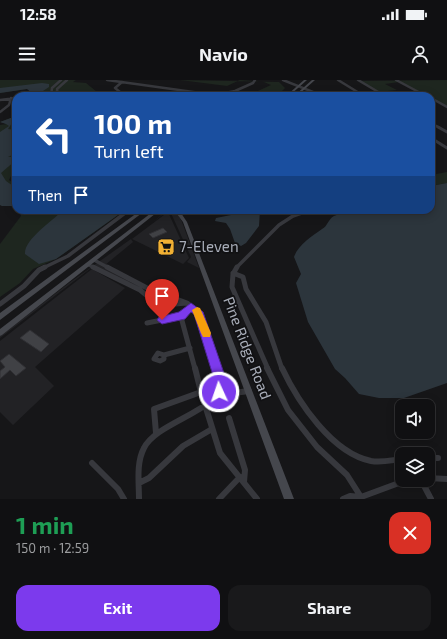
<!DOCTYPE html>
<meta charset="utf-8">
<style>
:root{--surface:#101012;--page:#19191b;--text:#f1f3f6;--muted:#9c9d9f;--line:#303032;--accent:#7c3aed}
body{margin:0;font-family:"Exo 2",sans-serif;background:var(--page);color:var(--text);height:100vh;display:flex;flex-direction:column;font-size:15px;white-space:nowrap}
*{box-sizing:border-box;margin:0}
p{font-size:13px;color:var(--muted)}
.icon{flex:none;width:22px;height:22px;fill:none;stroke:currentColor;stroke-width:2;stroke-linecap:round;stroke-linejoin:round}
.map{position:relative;height:419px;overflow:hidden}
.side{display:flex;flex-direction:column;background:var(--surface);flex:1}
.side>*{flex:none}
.banner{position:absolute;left:12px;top:12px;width:423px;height:122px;border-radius:12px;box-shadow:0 2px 10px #0003,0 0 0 1px var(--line);background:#1a4fa0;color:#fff;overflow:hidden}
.fabs{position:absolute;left:395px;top:319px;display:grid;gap:8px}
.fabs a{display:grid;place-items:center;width:40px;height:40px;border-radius:8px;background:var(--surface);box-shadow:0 2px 10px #0003,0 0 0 1px var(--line);font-size:20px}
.pin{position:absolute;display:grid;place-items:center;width:34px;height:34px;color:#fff;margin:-41px -17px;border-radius:50% 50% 50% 0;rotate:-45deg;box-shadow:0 0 4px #0007}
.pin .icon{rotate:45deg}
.me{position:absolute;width:44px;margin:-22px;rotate:357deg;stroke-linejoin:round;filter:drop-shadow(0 0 3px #0008)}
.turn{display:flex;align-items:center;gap:14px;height:84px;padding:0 16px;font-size:18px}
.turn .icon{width:52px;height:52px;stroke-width:2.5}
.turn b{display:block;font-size:28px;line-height:34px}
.then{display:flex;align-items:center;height:38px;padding:0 16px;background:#0003;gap:8px;font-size:15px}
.round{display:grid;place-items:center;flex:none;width:42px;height:42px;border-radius:12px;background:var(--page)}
.summary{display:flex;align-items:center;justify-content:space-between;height:68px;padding:0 16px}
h1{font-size:24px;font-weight:700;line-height:30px;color:#1e9e55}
.button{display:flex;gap:8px;margin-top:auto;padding:8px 16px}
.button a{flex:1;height:46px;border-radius:12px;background:var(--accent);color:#fff;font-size:16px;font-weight:700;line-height:46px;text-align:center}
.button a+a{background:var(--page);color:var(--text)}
.status{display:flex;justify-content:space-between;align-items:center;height:28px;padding:0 20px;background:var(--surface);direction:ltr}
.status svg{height:11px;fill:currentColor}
header{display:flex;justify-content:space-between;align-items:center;height:52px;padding:0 16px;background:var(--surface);font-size:18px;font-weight:700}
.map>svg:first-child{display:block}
.built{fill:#222225}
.green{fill:#1e261f}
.water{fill:#2c353c}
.building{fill:#404145;stroke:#303034}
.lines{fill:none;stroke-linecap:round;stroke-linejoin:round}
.street-far4{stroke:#37383d;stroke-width:2.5}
.street-far3{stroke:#37383d;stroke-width:3}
.street-far2{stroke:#37383d;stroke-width:3.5}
.street-far1{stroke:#37383d;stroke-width:5}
.street{stroke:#37383d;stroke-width:6}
.secondary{fill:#45474d;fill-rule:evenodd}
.route{fill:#7c3aed;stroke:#51269a}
.slow{fill:#f59e0b}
.labels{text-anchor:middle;stroke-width:3.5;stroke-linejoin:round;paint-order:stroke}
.poi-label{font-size:15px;fill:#a8adb8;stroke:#111113;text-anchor:start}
.street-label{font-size:15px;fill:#a8adb8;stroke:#111113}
</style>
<div class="status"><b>12:58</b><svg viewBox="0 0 49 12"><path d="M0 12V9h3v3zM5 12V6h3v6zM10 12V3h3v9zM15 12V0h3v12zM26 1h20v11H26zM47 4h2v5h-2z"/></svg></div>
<header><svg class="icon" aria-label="menu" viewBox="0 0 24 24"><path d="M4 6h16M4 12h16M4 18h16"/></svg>Navio<svg class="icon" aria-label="person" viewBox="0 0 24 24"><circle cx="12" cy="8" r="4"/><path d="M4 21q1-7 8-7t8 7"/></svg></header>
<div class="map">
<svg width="447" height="419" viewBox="0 0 447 419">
<rect width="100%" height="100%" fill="#161618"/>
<path class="built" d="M167,130H173L178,134L182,142L199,188L187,182L191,177L170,131H167L152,143Z
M168,132L189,178L183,184L132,159Z
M131,159L133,162L105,185L133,199L125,205L91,188L0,258V256L69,203Z
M92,189L125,208L35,287L54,306L13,345L0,332V261Z"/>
<path class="green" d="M0,0H76L73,2L86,3L102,16H36V13H30L29,10L27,9L0,13Z
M180,0L279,2L285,8L277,16H247L271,5L264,2L240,0L227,6Z
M447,0V26L431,18V16H428L399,2L385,4L397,10L379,12L360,1Z
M16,36V93L11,96L9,100L16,105V126H2L0,125V45L7,44L0,42Z
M447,92V103L431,106V95Z
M20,130H125L56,179L33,189L20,203L0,217V164L21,136Z"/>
<path class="water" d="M42,3L49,4V7L43,11L32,13L27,9L0,13V8Z
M16,36V41L12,43L8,49L16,50V73L8,77H16V80L1,93L6,101L16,108V126H2L0,125V52L9,46L6,44L0,42Z
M447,103V303L404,318H379L359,314L345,298L335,289L308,242L296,203L301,194L294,177C298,165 312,156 322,149C328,146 328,139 334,136C355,126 406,130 431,130V106Z
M63,130H125L56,179L39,184L25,174C24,159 53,141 63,130Z
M256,130H260L259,146L246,163L241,166L235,163L230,149L226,143L215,141L216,138Z"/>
<path class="building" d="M163,148L167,152L153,158L149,154Z
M30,250L49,264L41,272L20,258Z
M9,274L26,288L16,296L10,290L0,299V291L5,287L0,281Z"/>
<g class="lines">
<path class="street-far4" d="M107,0L215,15L235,11L253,3L255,0
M283,0L323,16
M338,0L364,16
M358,0L385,16
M396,0L426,16
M122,2L115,8L125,16
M27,16L56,12
M51,16L52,8L61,0
M58,16L57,9L67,0
M431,18L447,27
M0,20L16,18
M0,32L9,25L11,18
M431,43L440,48"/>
<path class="street-far3" d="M438,47L447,52
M431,58L447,68"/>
<path class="street-far2" d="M94,180L109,188
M89,185L95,188
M43,188L68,176L129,130
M236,188L279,145L293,136L310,130"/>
<path class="street-far1" d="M93,187L140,210L156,223L165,225L186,223
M107,187L147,208L187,223L198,232L217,289
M237,187L233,194L232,207L268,289
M233,193L243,197L246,209L266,242L282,289
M154,222L162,212
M0,224L24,206L39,190L45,187
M191,226L181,237L195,289
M147,243L182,236
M158,273L164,275V279L160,281L154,279Z
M164,275L190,268"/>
<path class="street" d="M195,288L201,312
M267,288L288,330L317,367L347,395L361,417
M282,288C298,322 332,373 371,381C382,383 392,380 402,379
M218,315L249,311
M229,338L245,390L244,402
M156,353L154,329L201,312L220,373L257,419
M428,378H438
M92,383L118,409L124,419
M428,398L447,399
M421,400L431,419
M139,403L149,398L183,366L212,349
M139,419C139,403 136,383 144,368C157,341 225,330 221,300C220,296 218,292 217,288
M219,419L240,397
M343,419L350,416L361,417L407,400"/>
<path class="secondary" d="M304,0H307L289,16H286Z
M312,0H315L297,16H294Z
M141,130H146L0,240V233Z
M155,130H160L2,255L0,256V249Z
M174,130H179L187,142L294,419H284L183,142Z"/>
</g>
<path class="route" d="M191,223L203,232L227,302L223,316L219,317L215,316L214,312L215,302L194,234L191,232L185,239L162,244L157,240L159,237L179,232Z"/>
<path class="slow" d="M197,227L200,228L211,253L210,257H203L201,253L192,230Z"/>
<defs>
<g id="supermarket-square" transform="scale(0.9)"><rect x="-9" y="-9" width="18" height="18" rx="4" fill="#f2b134" stroke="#111113"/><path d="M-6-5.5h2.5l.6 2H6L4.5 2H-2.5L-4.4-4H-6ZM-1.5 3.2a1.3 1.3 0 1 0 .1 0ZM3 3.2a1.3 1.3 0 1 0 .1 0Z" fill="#111"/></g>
</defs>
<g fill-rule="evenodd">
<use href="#supermarket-square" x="166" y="167"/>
</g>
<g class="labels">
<g class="poi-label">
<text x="179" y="172">7-Eleven</text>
</g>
<g class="street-label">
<text transform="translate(247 268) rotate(69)" y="5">Pine Ridge Road</text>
</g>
</g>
</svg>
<div class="fabs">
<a><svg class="icon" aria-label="sound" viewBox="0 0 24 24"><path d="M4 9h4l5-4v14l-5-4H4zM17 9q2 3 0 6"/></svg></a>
<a><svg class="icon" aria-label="layers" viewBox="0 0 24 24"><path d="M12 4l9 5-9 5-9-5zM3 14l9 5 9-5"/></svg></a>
</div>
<div class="pin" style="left:162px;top:240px;background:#d93025"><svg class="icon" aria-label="arrive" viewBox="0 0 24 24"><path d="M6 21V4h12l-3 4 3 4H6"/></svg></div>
<svg class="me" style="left:219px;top:312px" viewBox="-20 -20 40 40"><circle r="17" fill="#7c3aed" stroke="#fff" stroke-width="3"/><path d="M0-11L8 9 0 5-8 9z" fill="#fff"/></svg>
<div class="banner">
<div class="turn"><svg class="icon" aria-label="left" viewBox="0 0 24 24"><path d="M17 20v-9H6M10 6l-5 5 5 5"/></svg><div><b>100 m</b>Turn left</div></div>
<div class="then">Then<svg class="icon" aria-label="arrive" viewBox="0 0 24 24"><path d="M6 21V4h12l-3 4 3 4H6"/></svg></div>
</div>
</div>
<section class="side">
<div class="summary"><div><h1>1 min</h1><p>150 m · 12:59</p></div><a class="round" style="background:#d93025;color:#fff"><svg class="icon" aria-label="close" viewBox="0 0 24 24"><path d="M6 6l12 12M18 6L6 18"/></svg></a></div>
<div class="button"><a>Exit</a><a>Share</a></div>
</section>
